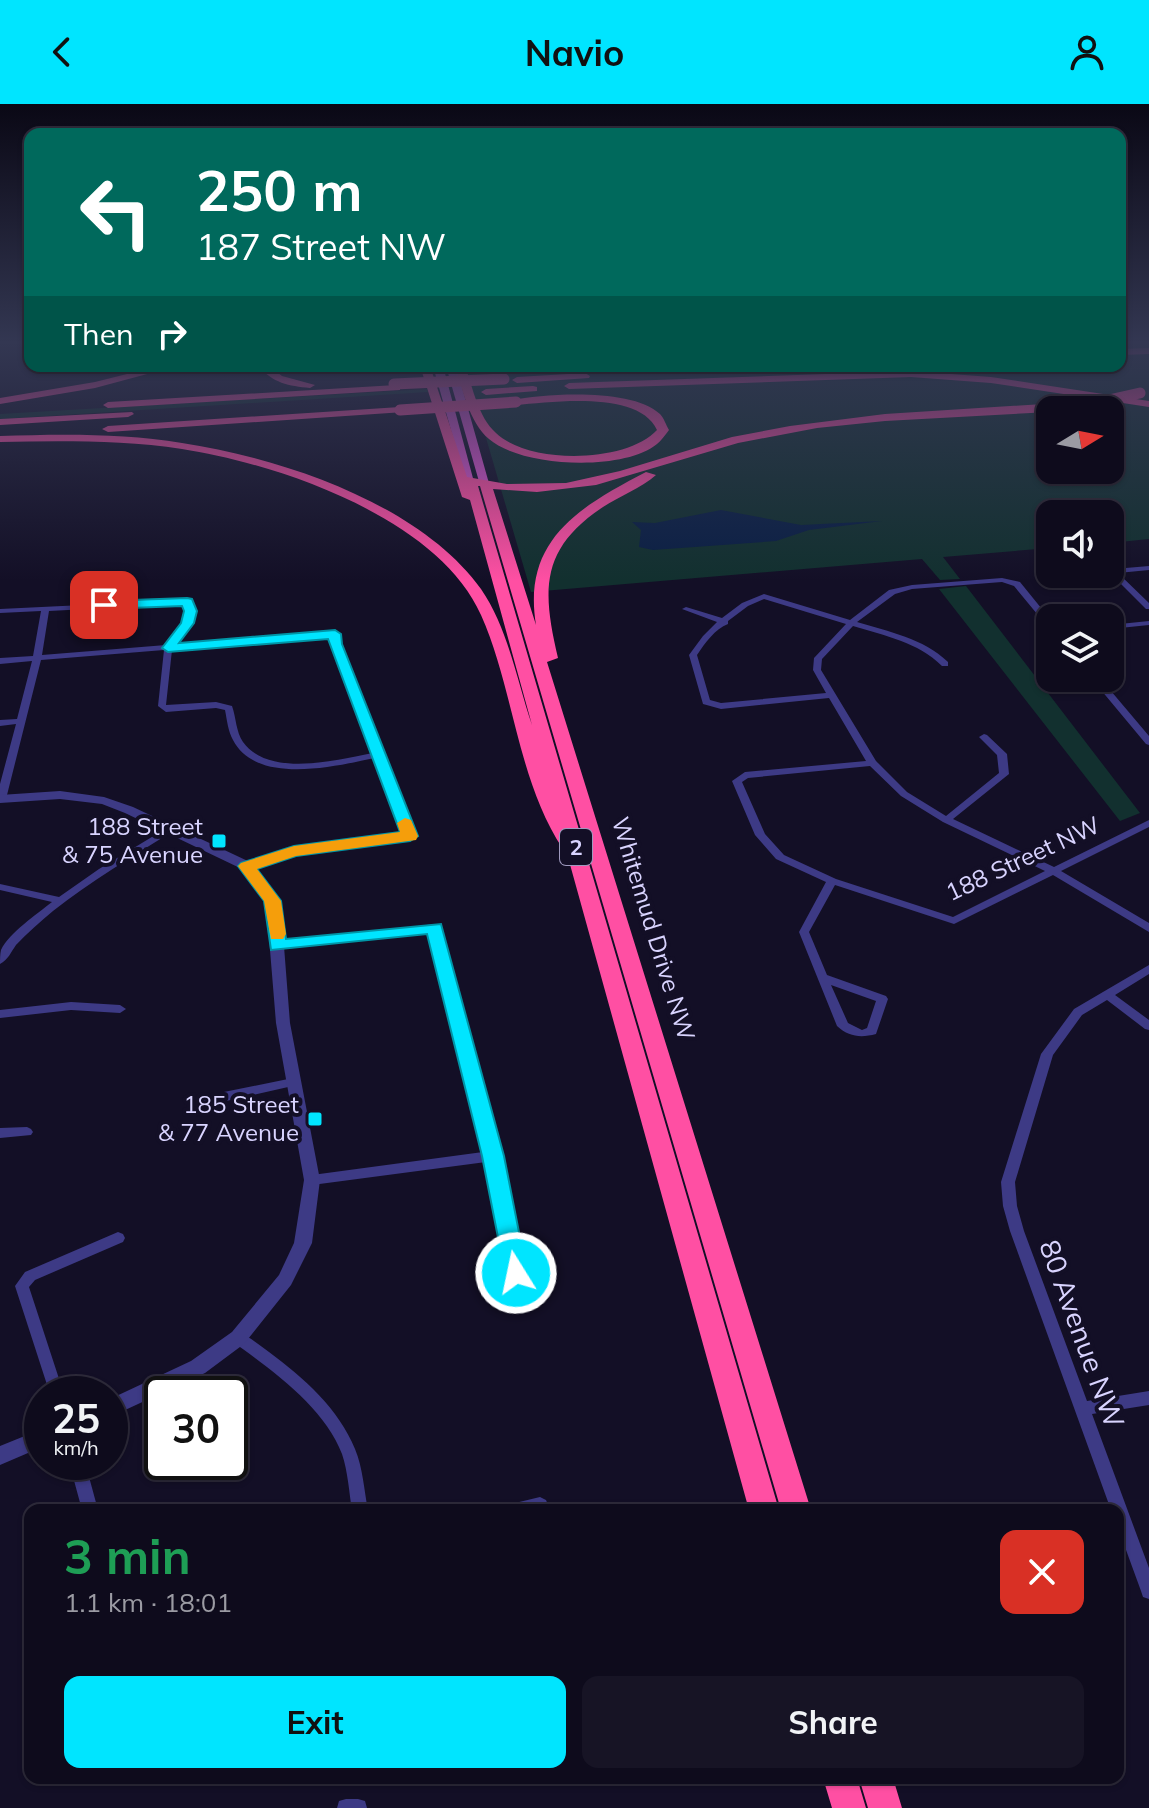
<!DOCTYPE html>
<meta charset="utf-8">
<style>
:root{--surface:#0e0b1c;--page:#171425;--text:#f1f3f6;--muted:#9b9ba3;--line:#2e2b3b;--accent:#00e5ff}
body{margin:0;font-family:Mulish,sans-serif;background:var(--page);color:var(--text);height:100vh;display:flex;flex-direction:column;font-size:30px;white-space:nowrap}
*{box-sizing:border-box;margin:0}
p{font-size:26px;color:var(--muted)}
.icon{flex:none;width:44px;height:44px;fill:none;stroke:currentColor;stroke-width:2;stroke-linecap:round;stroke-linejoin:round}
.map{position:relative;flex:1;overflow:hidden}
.side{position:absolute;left:24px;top:1400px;width:1100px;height:280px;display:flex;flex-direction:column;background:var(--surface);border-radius:16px;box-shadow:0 2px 6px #0004,0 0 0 2px var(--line)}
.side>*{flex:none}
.guide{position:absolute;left:24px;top:24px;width:1102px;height:244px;border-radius:16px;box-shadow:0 2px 6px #0004,0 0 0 2px var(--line);background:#00695c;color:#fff;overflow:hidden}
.needle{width:52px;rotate:80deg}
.buttons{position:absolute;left:1036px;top:292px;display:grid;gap:16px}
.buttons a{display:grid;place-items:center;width:88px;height:88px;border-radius:16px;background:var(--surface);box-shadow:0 2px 6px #0004,0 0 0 2px var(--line);font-size:40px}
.speed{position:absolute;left:24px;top:1272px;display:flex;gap:16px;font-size:40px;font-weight:700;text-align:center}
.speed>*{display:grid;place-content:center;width:104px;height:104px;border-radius:50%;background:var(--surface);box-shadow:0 2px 6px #0004,0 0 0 2px var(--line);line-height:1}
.speed small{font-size:20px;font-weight:400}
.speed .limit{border:4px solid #111;border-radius:12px;background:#fff;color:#111}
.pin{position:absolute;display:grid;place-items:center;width:68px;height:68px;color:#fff;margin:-34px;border-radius:16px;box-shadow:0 4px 12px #0006}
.me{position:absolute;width:88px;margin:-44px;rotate:350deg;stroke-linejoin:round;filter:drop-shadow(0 0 6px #0008)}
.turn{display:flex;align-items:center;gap:28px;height:168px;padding:0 40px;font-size:36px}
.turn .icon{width:104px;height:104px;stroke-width:2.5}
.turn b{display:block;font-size:56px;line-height:68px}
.then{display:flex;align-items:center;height:76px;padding:0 40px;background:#0003;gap:16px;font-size:30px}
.round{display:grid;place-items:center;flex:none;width:84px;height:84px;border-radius:16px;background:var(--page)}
.summary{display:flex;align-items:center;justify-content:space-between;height:136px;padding:0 40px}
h1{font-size:48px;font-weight:700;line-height:60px;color:#1e9e55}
.cta{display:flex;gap:16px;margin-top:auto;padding:16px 40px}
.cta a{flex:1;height:92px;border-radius:16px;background:var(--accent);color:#111;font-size:32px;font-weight:700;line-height:92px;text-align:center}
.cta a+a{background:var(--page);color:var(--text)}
header{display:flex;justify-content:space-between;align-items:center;height:104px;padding:0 40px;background:var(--accent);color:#111;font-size:36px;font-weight:700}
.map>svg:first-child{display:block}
.green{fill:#12302f;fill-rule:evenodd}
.water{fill:#0a1f44}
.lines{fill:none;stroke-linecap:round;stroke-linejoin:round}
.minor{fill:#3d3a85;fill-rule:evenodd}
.tertiary{fill:#3d3a85;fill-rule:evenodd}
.trunk{fill:#e055d1;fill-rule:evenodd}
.motorway{fill:#ff4fa3;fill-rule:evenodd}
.motorway-bridge{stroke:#ff4fa3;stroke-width:11}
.route{fill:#00e5ff;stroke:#0095a6;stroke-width:2}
.slow{fill:#f59e0b}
.poi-dot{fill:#00e5ff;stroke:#130f26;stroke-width:3}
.labels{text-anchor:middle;stroke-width:8;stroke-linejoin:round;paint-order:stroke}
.shield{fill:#130f26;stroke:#9e99be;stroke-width:2}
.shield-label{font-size:22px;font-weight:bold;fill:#d9d4ff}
.poi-label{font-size:24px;fill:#d9d4ff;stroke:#130f26;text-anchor:end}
.street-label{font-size:24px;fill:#d9d4ff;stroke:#130f26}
.near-street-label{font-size:28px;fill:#d9d4ff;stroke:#130f26}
</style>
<header><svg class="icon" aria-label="back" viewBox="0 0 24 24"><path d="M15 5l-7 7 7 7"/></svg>Navio<svg class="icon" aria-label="person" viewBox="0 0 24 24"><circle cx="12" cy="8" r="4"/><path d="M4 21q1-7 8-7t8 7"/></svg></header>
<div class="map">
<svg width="1149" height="1704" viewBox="0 0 1149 1704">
<rect width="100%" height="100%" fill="#130f26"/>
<path class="green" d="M1120,239H1149V435L1110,439V410H1050V444L943,453L960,475L940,476L922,455L531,488L465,262H1120ZM1050,306H1110V366H1050Z
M427,285L428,288L0,315V310Z
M966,482L1140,709L1120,717L939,485Z"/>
<path class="water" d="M721,406L801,421L882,417L809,426L776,437L653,446L639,443L641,426L632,418L655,419Z"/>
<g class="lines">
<path class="minor" d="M1149,462V466L1118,469L1149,499V505H1146L1110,469V463L1114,465Z
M1002,474L1020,478L1050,515V522H1047L1014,482L1002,478L912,485L895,490L857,518C889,528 923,534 948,558V562H942C918,538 885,532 853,522L822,555L821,566L876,657L907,688L946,712L999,669L997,651L979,633L984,630L987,631L1007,650L1009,670L953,715L1054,763L1149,716V723L1061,767L1149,819V828L1053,771L954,820L835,781L809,828L827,871L886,892L888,895L876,930C861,934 849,933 837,922L799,828L826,778L776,755L755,731L732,677L745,668L866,657L829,594L721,605L703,600L689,551L703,532L717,518L682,505L686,503L722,514L742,499L764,490L850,516L889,486L912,481ZM764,495L846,520L814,554L813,566L826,589L721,599L710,596L697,551C705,539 715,525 728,520V517L748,502ZM870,662L901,692L943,718L1045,767L953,813L836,775L784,751L765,730L742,678L748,674ZM831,881L876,897L867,924L862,926L848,919Z
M187,496H190L195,507L187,526L175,540L338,528L340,540L415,732L414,734L295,750L251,764H243L242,762L243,760L294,744L404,730L375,654C336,662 257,682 233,636C228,627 227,616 225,606L216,604L166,608L158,602L164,546L41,556L6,695L0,698V680L16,620L0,622V616L17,615L32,557L0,560V554L33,552L41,507L0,509V505ZM184,500L187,507L179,525L166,541L42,551L49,507ZM331,533L332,540L373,649C337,656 269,674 243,638C236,628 236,613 232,602L216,598L166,601L172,546Z
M1149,517V521L1110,525V521Z
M1091,574H1100L1149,632V641L1146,640Z
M170,722L175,725L173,727C133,752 90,778 53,807C40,818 27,829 16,841C11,848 8,856 0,860C0,855 0,850 1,846C9,829 37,810 52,798L0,786V780L59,793L99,765Z
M435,820L440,824L496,1048L499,1052L498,1055L514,1119L523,1169L509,1202L504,1204L499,1202L497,1198L509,1169L500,1119L486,1058L312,1081L307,1080L305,1076L307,1072L312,1071L483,1048L431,828L277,846L272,842L277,838Z
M1149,861V870L1115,891L1149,916V926L1145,925L1107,896L1082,911L1053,951L1015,1078L1017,1102L1024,1127L1087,1297L1149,1287V1301L1092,1310L1149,1464V1495L1143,1493L1141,1487L1118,1424V1406H1111L1010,1127L1003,1102L1001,1078L1041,950L1074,905Z
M71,898L120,901L126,905L120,909L71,906L0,914V906Z
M293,974L297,975L299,978L297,981L204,1002L200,1000L198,997L200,994L204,992Z
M27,1023L31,1025L33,1028L31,1031L0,1034V1024Z
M118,1128L123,1130L125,1134L123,1138L35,1176L29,1183L64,1290H50L15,1182L25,1168Z
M238,1228C249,1232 259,1241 269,1248C304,1274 339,1305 355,1345C363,1364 364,1386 368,1406H352C349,1388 348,1368 342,1350C325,1304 272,1266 233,1238L231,1234L233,1230Z
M69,1358H85L98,1406H82Z
M540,1393L546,1396L548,1401L546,1406H509L511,1400Z
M346,1695H358L365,1697L367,1704H337L339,1697Z"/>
<path class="tertiary" d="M60,687L104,693L133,703L252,759L278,794L281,804L290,919L320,1076L312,1139L291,1181L244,1240L205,1269L110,1313V1295L191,1257L232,1228L279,1171L294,1139L304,1076L276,919L266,797L242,765L125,709L102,700L60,695L0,699V691Z
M42,1325V1343L0,1361V1342Z"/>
<path class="trunk" d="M433,262H443L474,378L465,376Z
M446,262H456L490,383L480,381Z"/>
<path class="motorway" d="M1149,244V250L1120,251V245Z
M159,262H177L95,284L0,300V294L95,278Z
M259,262H269L282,272L315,281L310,284C289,282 272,279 259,262Z
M420,262H430L467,373L507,380L566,379L620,367L732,333L790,322L885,310L1091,297L1096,300L1050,308L885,317L817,324L738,339L596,381L537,388L493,385L536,521C522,436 579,403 646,368L656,371C641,384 620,392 603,403C540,445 542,486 558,554L547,558L811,1406H781L480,382H478L779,1406H749L566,746L563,745C517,676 514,585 481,511C438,414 279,360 182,345C122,336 60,337 0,338V332C60,330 122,329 182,339C282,354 420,400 481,485C508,524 517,577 532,621L470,396L462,393Z
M455,262H465C473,284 478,313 496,329C529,361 627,359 657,326C639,286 553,298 516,301L511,298L512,296C547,289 633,284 660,310C664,314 666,321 669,326C665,331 661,337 657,340C623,368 521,363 489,335C469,318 463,286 455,262Z
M911,267L991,273L1149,297V303L991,279L911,273L569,285L564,282L569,279Z
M585,269L590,272L589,274L517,279L512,276L517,273Z
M396,281L400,282V286L108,304L103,301L108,298Z
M533,282L537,283V287L486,291L481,288L486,285Z
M400,303L404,304V308L108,328L102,325L108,322Z
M132,308L134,310L128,313L0,321V315Z
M823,1674H857L866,1704H832Z
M859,1674H893L902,1704H868Z"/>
<path class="motorway-bridge" d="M394,280L504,275
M1091,300L1140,289
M400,306L516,298"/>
</g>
<linearGradient id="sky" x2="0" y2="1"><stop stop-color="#0a0815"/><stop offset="0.5" stop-color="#333752"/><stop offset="1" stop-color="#333752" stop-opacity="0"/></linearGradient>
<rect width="1149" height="477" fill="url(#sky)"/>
<path class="route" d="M187,494L192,495L197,507L194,519L179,539L335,526L341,530L342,540L418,732L410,737L296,752L257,765L281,797L286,835L441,820L504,1052L527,1169L524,1176L516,1179L508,1176L505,1169L482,1052L427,830L271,846L264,797L238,762L241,759L294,742L400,728L328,535L168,548L162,544L181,519L184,507L182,502L104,505L97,501L104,497Z"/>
<path class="slow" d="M405,714L411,716L418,732L416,736L296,752L257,765L281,797L286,830L283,835H271L264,797L238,762L241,759L294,742L400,728L397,719Z"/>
<g class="poi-dot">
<rect x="211" y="729" width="16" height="16" rx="4"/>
<rect x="307" y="1007" width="16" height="16" rx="4"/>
</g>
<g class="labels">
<rect class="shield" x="560" y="725" width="32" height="36" rx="6"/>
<g class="shield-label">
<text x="576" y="751">2</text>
</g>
<g class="poi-label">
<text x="203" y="731">188 Street<tspan x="203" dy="28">&amp; 75 Avenue</tspan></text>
<text x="299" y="1009">185 Street<tspan x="299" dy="28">&amp; 77 Avenue</tspan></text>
</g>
<g class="street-label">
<text transform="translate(1023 755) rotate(-25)" y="8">188 Street NW</text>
<text transform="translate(653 825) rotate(73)" y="8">Whitemud Drive NW</text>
</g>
<g class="near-street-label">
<text transform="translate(1082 1230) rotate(70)" y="10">80 Avenue NW</text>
</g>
</g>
</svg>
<div class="buttons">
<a><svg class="needle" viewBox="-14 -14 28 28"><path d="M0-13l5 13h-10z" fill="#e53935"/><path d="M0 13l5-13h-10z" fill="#9b9ba3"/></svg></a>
<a><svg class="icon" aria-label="sound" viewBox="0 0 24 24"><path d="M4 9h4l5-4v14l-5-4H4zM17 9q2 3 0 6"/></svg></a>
<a><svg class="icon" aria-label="layers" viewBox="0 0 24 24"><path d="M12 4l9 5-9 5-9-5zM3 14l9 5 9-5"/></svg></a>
</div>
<div class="speed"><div>25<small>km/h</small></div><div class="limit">30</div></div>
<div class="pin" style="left:104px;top:501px;background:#d93025"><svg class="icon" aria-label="arrive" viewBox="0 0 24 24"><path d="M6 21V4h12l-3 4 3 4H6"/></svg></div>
<svg class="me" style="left:516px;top:1169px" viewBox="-20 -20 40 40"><circle r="17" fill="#00e5ff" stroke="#fff" stroke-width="3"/><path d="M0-11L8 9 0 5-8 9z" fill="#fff"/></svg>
<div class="guide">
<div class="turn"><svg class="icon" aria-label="left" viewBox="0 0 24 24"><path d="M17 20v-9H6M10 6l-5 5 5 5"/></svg><div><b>250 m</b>187 Street NW</div></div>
<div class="then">Then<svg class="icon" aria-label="right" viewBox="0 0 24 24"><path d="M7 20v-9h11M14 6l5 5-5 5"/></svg></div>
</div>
<section class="side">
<div class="summary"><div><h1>3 min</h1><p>1.1 km · 18:01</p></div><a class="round" style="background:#d93025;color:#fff"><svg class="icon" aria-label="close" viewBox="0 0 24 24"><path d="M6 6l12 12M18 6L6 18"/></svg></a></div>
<div class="cta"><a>Exit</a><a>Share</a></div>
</section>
</div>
